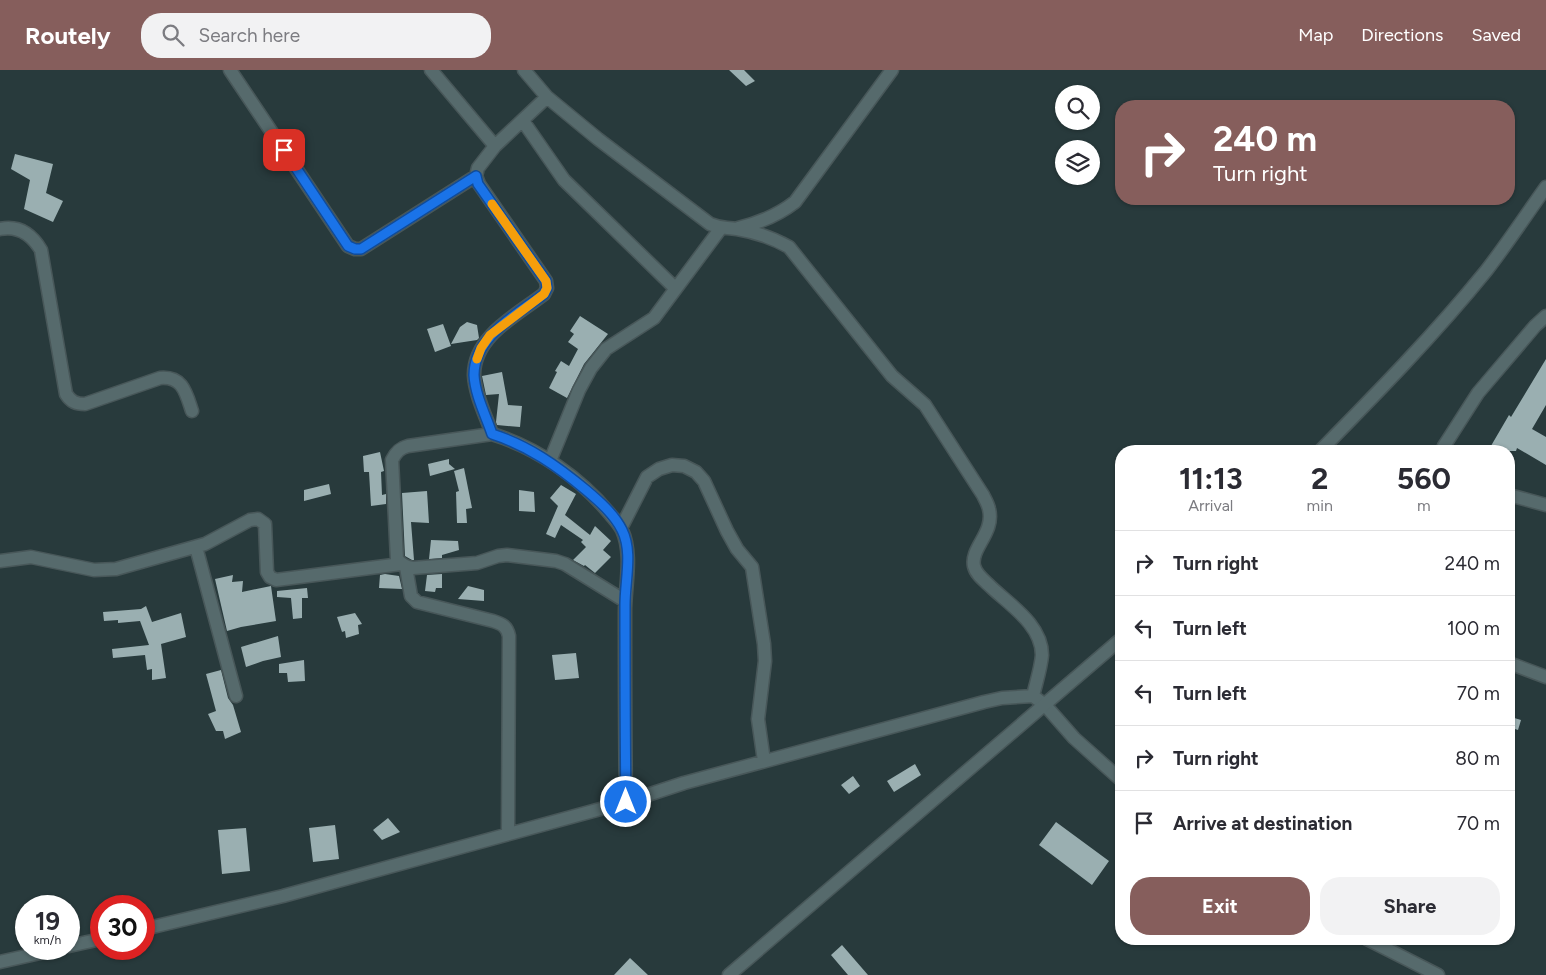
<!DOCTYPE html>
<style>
:root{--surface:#fff;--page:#f2f2f3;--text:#2b2b33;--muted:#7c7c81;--line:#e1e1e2;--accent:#865e5c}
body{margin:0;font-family:Figtree,sans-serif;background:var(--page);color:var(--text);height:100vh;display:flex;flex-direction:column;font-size:19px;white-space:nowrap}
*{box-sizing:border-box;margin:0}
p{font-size:16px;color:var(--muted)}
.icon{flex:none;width:28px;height:28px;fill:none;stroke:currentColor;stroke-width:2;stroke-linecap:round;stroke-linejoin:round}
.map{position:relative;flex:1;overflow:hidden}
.side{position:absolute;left:1115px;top:375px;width:400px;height:500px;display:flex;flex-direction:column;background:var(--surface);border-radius:20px;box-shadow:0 1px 4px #0004}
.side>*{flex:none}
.banner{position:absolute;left:1115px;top:30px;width:400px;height:105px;border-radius:20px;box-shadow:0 1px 4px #0004;background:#865e5c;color:#fff;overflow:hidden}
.fabs{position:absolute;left:1055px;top:15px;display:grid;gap:10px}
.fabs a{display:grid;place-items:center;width:45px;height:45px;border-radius:50%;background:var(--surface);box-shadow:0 1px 4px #0004;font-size:25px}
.speed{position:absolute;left:15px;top:825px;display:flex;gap:10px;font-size:25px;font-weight:700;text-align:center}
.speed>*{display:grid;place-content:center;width:65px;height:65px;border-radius:50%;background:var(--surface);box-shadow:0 1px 4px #0004;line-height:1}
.speed small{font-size:12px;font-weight:400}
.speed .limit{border:8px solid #d22;background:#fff;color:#111}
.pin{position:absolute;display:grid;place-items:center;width:42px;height:42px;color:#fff;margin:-21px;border-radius:10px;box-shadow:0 2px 8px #0006}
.me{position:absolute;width:55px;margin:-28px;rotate:0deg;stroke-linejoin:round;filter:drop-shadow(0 0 4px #0008)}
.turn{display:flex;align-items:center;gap:18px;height:105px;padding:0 15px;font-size:22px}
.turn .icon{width:65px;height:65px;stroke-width:2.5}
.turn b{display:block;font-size:35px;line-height:42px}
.eta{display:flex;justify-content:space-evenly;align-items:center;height:85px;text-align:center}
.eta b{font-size:30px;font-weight:700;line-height:35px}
.action{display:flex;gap:10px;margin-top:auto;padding:10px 15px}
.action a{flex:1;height:58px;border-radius:20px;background:var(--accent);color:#fff;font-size:20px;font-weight:700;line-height:58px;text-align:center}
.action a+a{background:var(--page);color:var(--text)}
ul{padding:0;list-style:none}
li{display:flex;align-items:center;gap:15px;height:65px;padding:0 15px;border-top:1px solid var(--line)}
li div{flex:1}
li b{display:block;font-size:19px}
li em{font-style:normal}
header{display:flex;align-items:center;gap:30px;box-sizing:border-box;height:70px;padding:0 25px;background:var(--accent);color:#fff}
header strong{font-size:24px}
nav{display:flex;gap:28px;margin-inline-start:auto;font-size:18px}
.search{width:350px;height:45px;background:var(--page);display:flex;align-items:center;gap:12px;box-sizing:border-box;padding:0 18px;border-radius:20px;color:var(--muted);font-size:19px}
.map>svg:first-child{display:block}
.building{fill:#9aafb1}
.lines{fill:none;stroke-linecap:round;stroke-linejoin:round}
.minor-casing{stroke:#485759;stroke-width:15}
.tertiary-casing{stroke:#485759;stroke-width:15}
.minor{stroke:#566a6c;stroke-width:12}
.tertiary{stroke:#566a6c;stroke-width:12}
.route-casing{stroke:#114b97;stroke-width:12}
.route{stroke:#1a73e8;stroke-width:9}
.slow{stroke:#f59e0b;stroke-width:9}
</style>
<header>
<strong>Routely</strong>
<div class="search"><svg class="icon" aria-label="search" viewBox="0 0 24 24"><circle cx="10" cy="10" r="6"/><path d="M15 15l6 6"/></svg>Search here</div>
<nav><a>Map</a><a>Directions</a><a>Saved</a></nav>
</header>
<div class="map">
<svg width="1546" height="905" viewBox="0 0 1546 905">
<rect width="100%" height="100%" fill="#283a3c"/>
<path class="building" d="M729,0H744L755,11L746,16Z
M15,84L53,94L46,123L63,131L53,152L24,139L30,110L11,99Z
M580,246L608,264L584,294L567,328L549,318L557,302L555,301L561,291L569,296L578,279L568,272L574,264L570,261Z
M467,252L477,255L479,268L477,270L451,274L460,257Z
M443,254L451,276L435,282L427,259Z
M1546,289V335L1532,359L1546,367V395L1517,378L1516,381H1488L1509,345L1511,347Z
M502,302L508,335L522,336L520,357L497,355L496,352L499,324L486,325L482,306Z
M380,382L384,401L381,402L382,425L386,424V434L371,436L369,402H364L363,386Z
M449,389V394L455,399L430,406L428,394Z
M464,398L472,438L466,439L467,453H457L456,422L459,421L454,401Z
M329,414L331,424L304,431V420Z
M561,415L576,424L565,445L590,465L595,456L611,471L603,480L611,487L595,503L585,495L584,496L573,490L586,477L581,472L583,470L561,455L555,468L546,464L558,436L550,428Z
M519,420L534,422L535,442L519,441Z
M427,421L429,453L411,452L414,490H412L405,486L402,423Z
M431,470L458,471L459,480L442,485V488L429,489Z
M385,504L399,506L402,519L379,518L380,505Z
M442,504V518H436L435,522L425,521L427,505Z
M233,505L232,512L243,511L242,522L271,516L276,551L241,557L227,561L215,509Z
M468,516L484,520V531L458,529Z
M307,518L308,528H302V548L293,549L291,528L277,527V521Z
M146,536L152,552L181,543L186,567L161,574L166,608L152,610V599L147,600L145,585L113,588L112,579L149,575L140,551L118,553V550L104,551L103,542L141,539Z
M355,543L362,554L358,555L359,564L346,568L345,561L342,562L337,547Z
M278,566L281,587L263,591L246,597L241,577Z
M576,583L579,608L555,610L552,585Z
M304,590L305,611L288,612L287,603H279V594Z
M221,600L228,628L233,635L241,662L225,669L223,661H216L208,644L216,641L206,604Z
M1511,647L1521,650L1518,660L1509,657Z
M915,694L921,705L894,722L887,711Z
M853,706L860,716L849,724L841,715Z
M388,748L400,762L382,770L373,760Z
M1056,752L1109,791L1092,815L1039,775Z
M335,755L339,789L313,792L309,758Z
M246,758L250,801L222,804L218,760Z
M842,875L868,905H848L831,885Z
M630,888L648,905H614Z"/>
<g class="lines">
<g class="minor-casing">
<path id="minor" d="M230,0L348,176L355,179H361L476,106
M431,0L495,76
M524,0L547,27L598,69L710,154C722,159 726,157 737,159C756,162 773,168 789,177L892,306L925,335L983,425C985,429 988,434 989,439C995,463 970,478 974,496C976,505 985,511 991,517C1010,535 1042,555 1042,585C1041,598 1036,613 1033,626L1045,635L1074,668L1121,710
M547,27L495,76L478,98L476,106L479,114L546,211L547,218L544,224C517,245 474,266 474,305C475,325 486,346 492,364C538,378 580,408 610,444C614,449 619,454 622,460C633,484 625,516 625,542C625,606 625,669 626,732
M523,51L564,110L675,218
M738,158C759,153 777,146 795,132L892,0
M0,159C19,155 32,165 41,180L66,324C71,332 76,334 85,334L160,308C183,306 186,323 192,341
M492,364L408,376C400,378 396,382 392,390L397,489C402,495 406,497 413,498L477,493L498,486L507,485L556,491L565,494L625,531
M1442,381L1444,376L1478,323L1535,256L1546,246
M550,391L579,320L591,298L606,279L654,248L721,158
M1509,425L1546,435
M621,458L647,407L659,399L672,395L684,396L696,402L704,411L727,461L737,479L752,497L764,574L765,591L758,649L764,691
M196,477L236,626
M0,491L31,487L94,500L116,499L205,474L250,450L258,449L265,454L267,502L270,507L276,510L401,494
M406,497L411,526L417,532L493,551C502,554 507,556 509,566L508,764
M1509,593L1546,607
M144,859L283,826L626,732L684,713L984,632L1002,628L1033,626
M1367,869L1438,905
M69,876L101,869
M0,892L58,879"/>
</g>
<g class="tertiary-casing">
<path id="tertiary" d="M1320,381C1377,323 1434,265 1486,201C1507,174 1526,145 1546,117
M729,905L1121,569"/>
</g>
<use href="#minor" class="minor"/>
<use href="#tertiary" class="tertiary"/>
</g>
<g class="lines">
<g class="route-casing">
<path id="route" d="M284,80L348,176L355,179H361L476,106L478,114L546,211L547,218L544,224C517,245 474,266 474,305C475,325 486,346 492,364C529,376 557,396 586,420C599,431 614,444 622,460C633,482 625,510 625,535C625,601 625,666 626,732"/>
</g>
<use href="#route" class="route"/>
<path class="slow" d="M477,289L481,278L490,265L544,224L547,218L546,211L492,134"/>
</g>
</svg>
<div class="fabs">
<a><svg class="icon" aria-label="search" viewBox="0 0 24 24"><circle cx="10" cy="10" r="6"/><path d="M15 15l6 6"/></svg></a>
<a><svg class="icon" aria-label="layers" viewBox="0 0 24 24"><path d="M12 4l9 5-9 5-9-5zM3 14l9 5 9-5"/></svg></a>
</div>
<div class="speed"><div>19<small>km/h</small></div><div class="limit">30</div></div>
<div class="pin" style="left:284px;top:80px;background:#d93025"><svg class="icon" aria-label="arrive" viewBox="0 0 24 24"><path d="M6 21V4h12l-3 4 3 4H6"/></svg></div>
<svg class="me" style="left:626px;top:732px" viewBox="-20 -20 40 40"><circle r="17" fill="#1a73e8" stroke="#fff" stroke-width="3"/><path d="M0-11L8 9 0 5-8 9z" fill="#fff"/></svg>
<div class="banner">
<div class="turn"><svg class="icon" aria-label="right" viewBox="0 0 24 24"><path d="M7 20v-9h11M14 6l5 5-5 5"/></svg><div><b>240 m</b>Turn right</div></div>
</div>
<section class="side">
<div class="eta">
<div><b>11:13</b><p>Arrival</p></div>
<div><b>2</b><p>min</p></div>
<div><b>560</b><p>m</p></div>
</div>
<ul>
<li><svg class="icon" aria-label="right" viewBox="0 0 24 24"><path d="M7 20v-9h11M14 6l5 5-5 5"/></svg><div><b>Turn right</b></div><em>240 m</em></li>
<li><svg class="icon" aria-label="left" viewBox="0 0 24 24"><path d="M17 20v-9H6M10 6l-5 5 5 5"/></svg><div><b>Turn left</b></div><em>100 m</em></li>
<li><svg class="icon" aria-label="left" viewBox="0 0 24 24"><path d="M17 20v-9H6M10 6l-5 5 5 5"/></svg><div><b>Turn left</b></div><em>70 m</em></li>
<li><svg class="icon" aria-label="right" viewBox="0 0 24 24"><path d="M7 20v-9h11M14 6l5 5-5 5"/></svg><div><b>Turn right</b></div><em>80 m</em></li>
<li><svg class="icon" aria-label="arrive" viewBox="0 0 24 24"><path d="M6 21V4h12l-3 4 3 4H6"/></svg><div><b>Arrive at destination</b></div><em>70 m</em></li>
</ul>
<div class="action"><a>Exit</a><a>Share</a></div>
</section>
</div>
